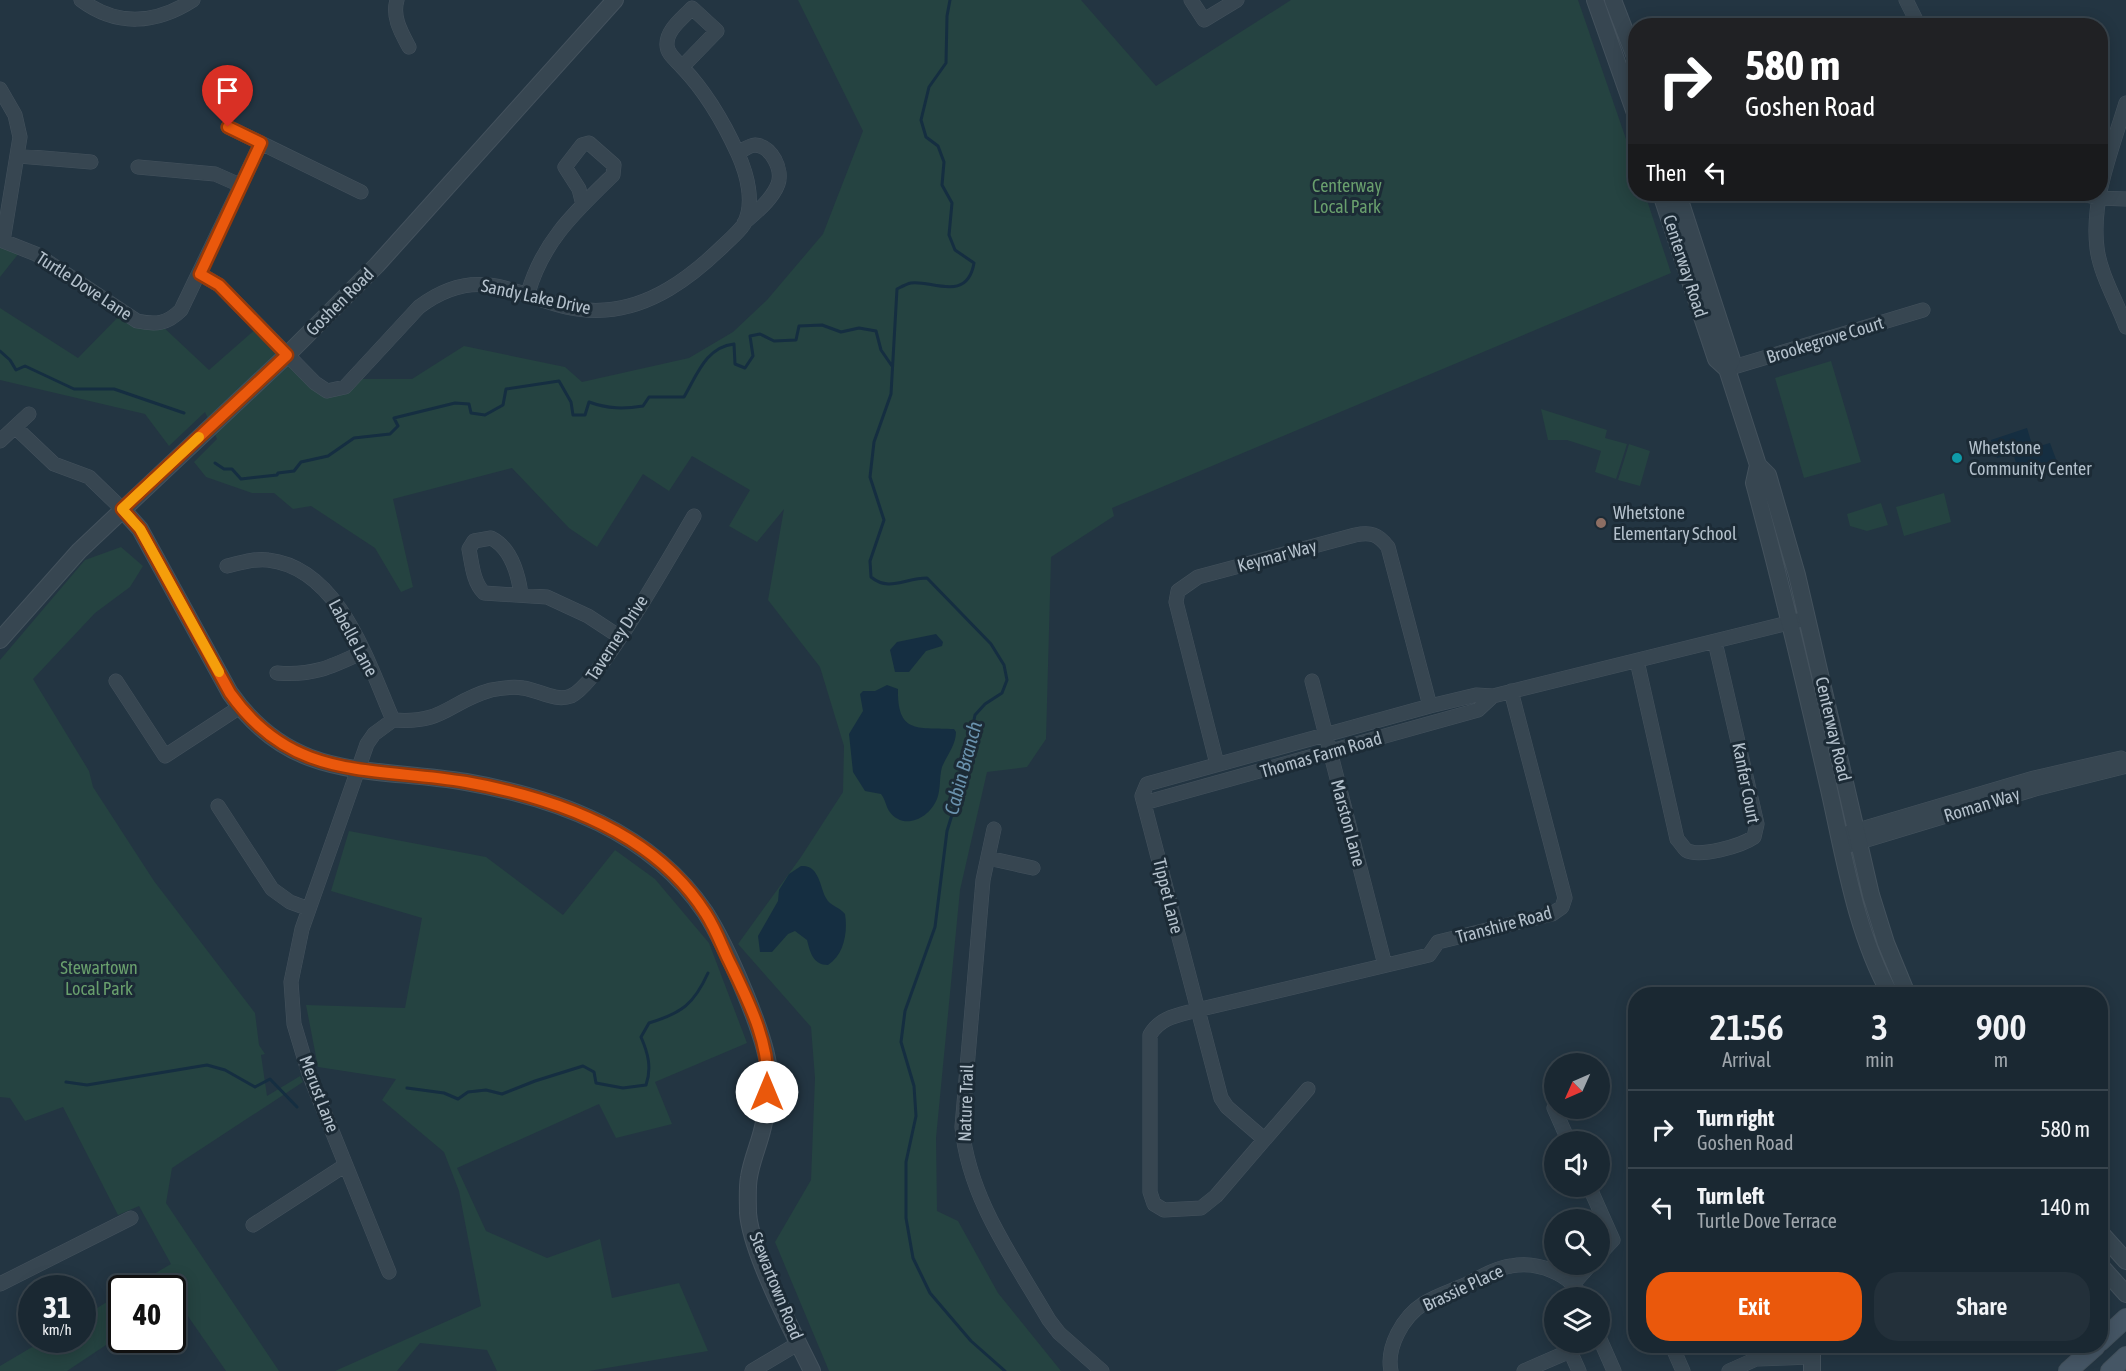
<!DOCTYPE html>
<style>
:root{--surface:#1a2832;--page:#23303a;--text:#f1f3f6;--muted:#9fa6ac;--line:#38444d;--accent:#ea580c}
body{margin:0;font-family:"Asap Condensed",sans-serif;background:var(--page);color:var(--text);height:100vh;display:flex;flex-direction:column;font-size:22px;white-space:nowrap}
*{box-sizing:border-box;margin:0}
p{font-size:20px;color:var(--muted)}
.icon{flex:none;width:33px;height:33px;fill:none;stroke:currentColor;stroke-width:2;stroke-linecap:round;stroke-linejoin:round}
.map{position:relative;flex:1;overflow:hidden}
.drawer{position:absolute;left:1628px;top:987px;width:480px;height:366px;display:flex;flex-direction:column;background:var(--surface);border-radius:24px;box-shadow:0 3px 15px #0003,0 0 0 2px var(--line)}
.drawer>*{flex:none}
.hud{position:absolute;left:1628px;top:18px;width:480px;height:183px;border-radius:24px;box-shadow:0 3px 15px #0003,0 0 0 2px var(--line);background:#202124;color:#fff;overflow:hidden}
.needle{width:39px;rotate:225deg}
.tools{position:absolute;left:1544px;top:1053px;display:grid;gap:12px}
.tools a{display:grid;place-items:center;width:66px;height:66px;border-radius:50%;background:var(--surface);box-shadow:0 3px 15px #0003,0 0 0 2px var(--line);font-size:30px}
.speed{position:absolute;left:18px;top:1275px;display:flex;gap:12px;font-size:30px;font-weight:700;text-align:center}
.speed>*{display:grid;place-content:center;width:78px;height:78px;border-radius:50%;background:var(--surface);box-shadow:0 3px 15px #0003,0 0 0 2px var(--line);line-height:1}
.speed small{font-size:15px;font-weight:400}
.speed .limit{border:3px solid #111;border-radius:9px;background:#fff;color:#111}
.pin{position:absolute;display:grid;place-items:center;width:51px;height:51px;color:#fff;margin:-62px -26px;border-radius:50% 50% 50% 0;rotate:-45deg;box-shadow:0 0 6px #0007}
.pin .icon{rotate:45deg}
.me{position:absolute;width:66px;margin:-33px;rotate:0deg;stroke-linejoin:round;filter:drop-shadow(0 0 4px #0008)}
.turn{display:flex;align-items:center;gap:21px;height:126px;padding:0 18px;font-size:27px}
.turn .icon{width:78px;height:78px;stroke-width:2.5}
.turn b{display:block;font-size:42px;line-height:51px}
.then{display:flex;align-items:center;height:57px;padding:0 18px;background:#0003;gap:12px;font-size:22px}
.eta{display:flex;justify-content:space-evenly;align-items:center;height:102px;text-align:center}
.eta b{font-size:36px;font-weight:600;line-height:42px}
.primary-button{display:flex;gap:12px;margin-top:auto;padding:12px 18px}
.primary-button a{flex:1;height:69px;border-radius:24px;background:var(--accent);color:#fff;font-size:24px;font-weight:600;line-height:69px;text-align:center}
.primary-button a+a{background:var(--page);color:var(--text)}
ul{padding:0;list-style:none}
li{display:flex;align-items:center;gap:18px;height:78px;padding:0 18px;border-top:2px solid var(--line)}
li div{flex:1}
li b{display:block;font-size:22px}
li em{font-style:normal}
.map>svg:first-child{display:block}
.green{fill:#254341}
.water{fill:#152e41}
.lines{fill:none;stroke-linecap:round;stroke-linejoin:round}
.stream{stroke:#152e41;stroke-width:3}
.minor-casing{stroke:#44525d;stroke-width:15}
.tertiary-casing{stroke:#44525d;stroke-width:18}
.secondary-casing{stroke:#44525d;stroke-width:20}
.minor{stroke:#374651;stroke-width:14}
.tertiary{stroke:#374651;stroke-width:16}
.secondary{stroke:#455665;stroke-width:18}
.route-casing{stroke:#983908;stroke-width:15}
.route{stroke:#ea580c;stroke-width:10}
.slow{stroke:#f59e0b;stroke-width:10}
.culture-dot{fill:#0f9aa8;stroke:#1c2b36;stroke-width:2}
.education-dot{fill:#8d6e63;stroke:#1c2b36;stroke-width:2}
.labels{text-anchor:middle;stroke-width:6;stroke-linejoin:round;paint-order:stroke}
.park-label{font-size:18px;fill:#699f6d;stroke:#1c2b36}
.street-label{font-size:18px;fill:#b4c1cc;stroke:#1c2b36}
.poi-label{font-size:18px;fill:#b4c1cc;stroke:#1c2b36;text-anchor:start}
.water-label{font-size:20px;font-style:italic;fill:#6a92ad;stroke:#1c2b36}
</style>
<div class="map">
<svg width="2126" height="1371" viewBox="0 0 2126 1371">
<rect width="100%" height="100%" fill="#233542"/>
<path class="green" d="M798,0H1081L1156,86L1291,0H1578L1635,165V194H1645L1671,273L1112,508L1114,516L1051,557L1046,739L1027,767L987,772L960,890L936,1138L937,1211L958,1221L998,1293L1061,1371H829L775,1242L811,1180L815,1078L811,1027L738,944L801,857L843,792L844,746L820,667L768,600L784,509L757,542L729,526L750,490L692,456L669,491L643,474L597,547L569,528L512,468L393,499L413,587L401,592L375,548L311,506L293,509L274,493H252L206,477L194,462L217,439L205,412L169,446L145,414L0,380V308L78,358L123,312L160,324L209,370L259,326L327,391L353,379H412L464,346L565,367L582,382L689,358L733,332L767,300L823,234L863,131Z
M0,241L23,248L0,277Z
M1831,361L1861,462L1804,478L1775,378Z
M1541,409L1607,430L1605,438L1627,444L1616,479L1595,472L1601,451L1567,440H1548Z
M1629,444L1650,451L1640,486L1618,480Z
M1944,493L1951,522L1904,536L1896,507Z
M1881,503L1888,525L1867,531L1850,526L1847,514Z
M121,547L143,566L130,587L95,613L33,679L89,771L93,787L154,881L255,1013L259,1045L265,1054L261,1055L267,1096L300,1076L303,1082L172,1168L166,1203L279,1371H226L176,1299L173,1301L172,1288H130L171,1264L139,1206L118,1215L63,1107L25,1121L10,1098L0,1097V660L85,560Z
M349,831L486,857L563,915L615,850L655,879L709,943L747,1043L655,1082L672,1124L616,1138L599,1104L457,1168L486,1231L547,1258L600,1239L612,1298L679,1283L708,1351L589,1371H497L487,1350L420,1343L397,1371H335L481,1306L459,1191L444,1152L382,1100L396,1079L318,1067L306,1005L405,1008L422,918L331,891Z
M121,1293V1335L67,1371H0V1366L44,1340H82L83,1317Z"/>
<path class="water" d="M2027,428L2033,448L2050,443L2057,462L2019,473L2013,453L1997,458L1991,440Z
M936,634L943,642L942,646L926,651L909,672H895L890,650L897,642Z
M887,685L898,689C897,735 919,727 954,729L956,732C956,745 947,755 942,767C939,778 941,789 937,799C929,819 903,831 889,811C886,806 885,799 881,794L865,791L853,772L849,734L863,711L860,694L863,691H875Z
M801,866C819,864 820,887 826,898C830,906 840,907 845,914C848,932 844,955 828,965C813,965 810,952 807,940L795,931L788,934L772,952H760L758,936L778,901L779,890L789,874Z"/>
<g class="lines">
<path class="stream" d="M950,0L947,16L946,63L929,87L921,120L926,137L938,146L944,162L942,185L952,203L949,235L955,250L974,263C967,304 929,279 911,283C906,284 901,287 897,289L891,394L874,442L870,477L884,520L870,561L871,577C889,592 905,578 927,578L991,644L1004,665L1007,680L1002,693L985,704L975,715L959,792L947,831L935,927L905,1011L901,1042L914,1086L916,1116L906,1162V1218L913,1258L930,1293L971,1341L1005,1371
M0,351L10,360L16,370L25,366L74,389H114L184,413
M215,463L224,469H232L241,479L277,475L278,473L294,471L301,462L328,456L354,438L390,434L398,426L394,418L455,403L469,404L471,413L485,415L503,405L506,389L559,381L571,402L573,415H585L589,402C608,409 624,409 643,406L649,397H684C697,375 706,347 734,344L735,364L745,368L753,356L750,336L760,334L774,341L796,340L799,326L822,325L841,332L859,328L876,331L881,350L892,366
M66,1082L87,1085L207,1065L225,1070L255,1087L270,1079L297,1107
M407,1088L444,1093L458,1099L468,1092L486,1090L502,1094L535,1081L583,1066L594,1072L596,1083L623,1088L646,1085C652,1068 648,1053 641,1037L649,1023C682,1013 694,1004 708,973"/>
<g class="minor-casing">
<path id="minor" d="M81,0C117,27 156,24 193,0
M397,0C392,17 401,32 409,47
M1191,0L1204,20L1237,0
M1906,0L1919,26
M0,89L15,115L20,137L3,241L36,254L137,321C156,325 167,324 181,310L261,143
M2126,103C2112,149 2091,199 2097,248C2100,274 2117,302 2126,327
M228,127L361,192
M738,153C743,150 750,145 755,145C772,146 783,170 778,184C772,200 756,212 744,223
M19,156L91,162
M138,167L215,174L240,185
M2082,194L2099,198L2126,199
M200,274L219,285L315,383L327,391L345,387L419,307C492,252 534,316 605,310C651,307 690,278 722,247C729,240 739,232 744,224C755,203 747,174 738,154C724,123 705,91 682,67C676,60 667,54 667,45C666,30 683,18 692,8L717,31L682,67
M528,293C543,241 575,212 613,175L614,165L589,143L582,145L565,167L579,189L583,205
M1727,369L1923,310
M15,427L29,414
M0,441L15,427L54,464L89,477L122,509
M227,566C240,563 254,558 268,560C340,568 368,663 393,720
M521,594C518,573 511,548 491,538L474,541L469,549C472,564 473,582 484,593L547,597L588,616L620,637
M1637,661L1677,839C1680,842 1683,847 1686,850C1699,858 1741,846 1754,837L1757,824L1715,642
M277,673C313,676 331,667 363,652
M116,681L165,756L240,707
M1312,681L1385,965
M1217,764L1176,602L1178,591L1198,577L1355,535C1371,532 1378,534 1388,547L1430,706
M1144,803L1478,710L1493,696
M218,806L272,889L290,902L309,909
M994,829L983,880L962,1127C969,1199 1013,1258 1049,1320L1059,1333L1102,1371
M1848,833L2034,778L2121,758
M1850,845L2035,789L2123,767
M988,858L1033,868
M1308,1089L1216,1196L1201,1208L1164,1210L1154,1204L1150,1192V1035C1160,1017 1179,1015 1197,1010L1429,955L1438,942L1552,914L1562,907L1565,898L1511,691
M1554,1108L1569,1142
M1264,1139L1227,1107L1221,1098L1142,796L1147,784L1430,706L1476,695L1493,696L1800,620
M1589,1186L1613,1240L1599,1255
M253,1225L344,1166
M389,1272L309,1074L294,1024L291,982L302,929L367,744L374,734L393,720C445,724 448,702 491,690C501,688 512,686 523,688C539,690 555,702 571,696C599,684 674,549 694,516
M1574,1283L1591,1264
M0,1284L131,1218
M1599,1337L1614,1371
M1672,1346L1683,1371
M752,1371L799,1343
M1391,1371C1386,1347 1403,1317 1423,1304C1435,1296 1451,1291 1465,1285C1479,1278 1495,1268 1511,1266C1537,1261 1571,1273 1582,1298
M1524,1371L1570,1351L1579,1371
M1729,1371L1756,1359L1811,1357"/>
</g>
<g class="tertiary-casing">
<path id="tertiary" d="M1595,0L1635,113
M1613,0L1635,57
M1661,194L1716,359L1727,369L1758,465L1768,475L1797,575L1871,895L1886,943L1907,994
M1678,194L1732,360L1727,369
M1758,465L1754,483C1781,583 1805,684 1828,785C1844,855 1855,931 1890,994
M122,509L140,529L230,693C293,783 370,766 466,782C558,798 651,832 705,912C725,943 769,1040 769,1075C769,1090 766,1107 764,1122C761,1140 752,1158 749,1177C747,1188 748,1202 748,1213C751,1253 793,1332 812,1371
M0,640L79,551L287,355L377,265L615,0
M2100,1232L2126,1261
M2100,1265L2126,1294
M1812,1371V1346"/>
</g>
<g class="secondary-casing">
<path id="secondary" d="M2100,1342L2126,1318
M2068,1371L2096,1346
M2110,1371L2126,1356"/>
</g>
<use href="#minor" class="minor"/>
<use href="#tertiary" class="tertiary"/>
<use href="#secondary" class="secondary"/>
</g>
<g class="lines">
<g class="route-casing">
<path id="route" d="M228,127L261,143L200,274L219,285L287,355L122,509L140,529L230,693C293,782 370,766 466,782C556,798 655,832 706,914C715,928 721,944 728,959C748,1000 772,1046 767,1092"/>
</g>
<use href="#route" class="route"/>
<path class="slow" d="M199,437L122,509L140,529L219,672"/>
</g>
<circle class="culture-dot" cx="1957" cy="458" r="6"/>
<circle class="education-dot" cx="1601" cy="523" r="6"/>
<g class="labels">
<g class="park-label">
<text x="1347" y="192">Centerway<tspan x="1347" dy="21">Local Park</tspan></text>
<text x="99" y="974">Stewartown<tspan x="99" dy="21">Local Park</tspan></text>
</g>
<g class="street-label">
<text transform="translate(1685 266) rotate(72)" y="6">Centerway Road</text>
<text transform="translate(84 286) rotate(33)" y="6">Turtle Dove Lane</text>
<text transform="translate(536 297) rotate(12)" y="6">Sandy Lake Drive</text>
<text transform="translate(340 302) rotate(-45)" y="6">Goshen Road</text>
<text transform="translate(1825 340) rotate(-17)" y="6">Brookegrove Court</text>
<text transform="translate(1277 556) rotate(-15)" y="6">Keymar Way</text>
<text transform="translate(353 638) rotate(62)" y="6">Labelle Lane</text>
<text transform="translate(617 638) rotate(-57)" y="6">Taverney Drive</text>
<text transform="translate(1833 729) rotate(77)" y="6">Centerway Road</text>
<text transform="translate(1321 755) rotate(-16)" y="6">Thomas Farm Road</text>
<text transform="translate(1746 783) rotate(79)" y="6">Kanfer Court</text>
<text transform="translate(1982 805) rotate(-17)" y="6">Roman Way</text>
<text transform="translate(1348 823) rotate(75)" y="6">Marston Lane</text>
<text transform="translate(1168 896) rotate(76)" y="6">Tippet Lane</text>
<text transform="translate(1504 925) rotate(-15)" y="6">Transhire Road</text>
<text transform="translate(319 1094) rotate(69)" y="6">Merust Lane</text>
<text transform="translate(966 1103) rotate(-88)" y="6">Nature Trail</text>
<text transform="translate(776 1286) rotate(68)" y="6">Stewartown Road</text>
<text transform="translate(1463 1288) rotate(-25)" y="6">Brassie Place</text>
</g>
<g class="poi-label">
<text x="1969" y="454">Whetstone<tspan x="1969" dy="21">Community Center</tspan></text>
<text x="1613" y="519">Whetstone<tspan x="1613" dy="21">Elementary School</tspan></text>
</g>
<g class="water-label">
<text transform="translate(963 768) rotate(-75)" y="7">Cabin Branch</text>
</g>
</g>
</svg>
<div class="tools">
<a><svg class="needle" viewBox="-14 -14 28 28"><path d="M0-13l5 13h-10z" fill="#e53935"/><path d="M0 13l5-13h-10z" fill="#9fa6ac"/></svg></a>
<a><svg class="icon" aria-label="sound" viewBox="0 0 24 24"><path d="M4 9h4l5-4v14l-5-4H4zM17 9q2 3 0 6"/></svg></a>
<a><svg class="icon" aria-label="search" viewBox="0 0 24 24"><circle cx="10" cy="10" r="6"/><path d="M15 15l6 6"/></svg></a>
<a><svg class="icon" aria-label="layers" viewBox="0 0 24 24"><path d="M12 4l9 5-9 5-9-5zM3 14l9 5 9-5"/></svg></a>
</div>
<div class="speed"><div>31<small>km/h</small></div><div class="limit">40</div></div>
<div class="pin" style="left:228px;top:127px;background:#d93025"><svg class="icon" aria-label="arrive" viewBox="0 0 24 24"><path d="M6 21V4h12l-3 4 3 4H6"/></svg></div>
<svg class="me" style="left:767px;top:1092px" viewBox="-20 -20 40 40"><circle r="19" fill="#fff"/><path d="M0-13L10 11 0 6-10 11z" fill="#ea580c"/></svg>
<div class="hud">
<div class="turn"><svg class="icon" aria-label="right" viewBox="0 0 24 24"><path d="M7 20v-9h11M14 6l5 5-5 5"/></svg><div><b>580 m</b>Goshen Road</div></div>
<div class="then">Then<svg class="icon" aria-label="left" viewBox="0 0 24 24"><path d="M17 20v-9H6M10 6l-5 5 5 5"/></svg></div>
</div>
<section class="drawer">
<div class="eta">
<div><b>21:56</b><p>Arrival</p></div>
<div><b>3</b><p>min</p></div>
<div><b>900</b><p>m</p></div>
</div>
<ul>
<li><svg class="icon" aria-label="right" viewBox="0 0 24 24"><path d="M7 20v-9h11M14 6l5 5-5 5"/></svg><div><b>Turn right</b><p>Goshen Road</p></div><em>580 m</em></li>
<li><svg class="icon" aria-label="left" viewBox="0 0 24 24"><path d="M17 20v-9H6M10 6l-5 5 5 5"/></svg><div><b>Turn left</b><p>Turtle Dove Terrace</p></div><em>140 m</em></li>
</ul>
<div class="primary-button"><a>Exit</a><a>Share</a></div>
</section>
</div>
